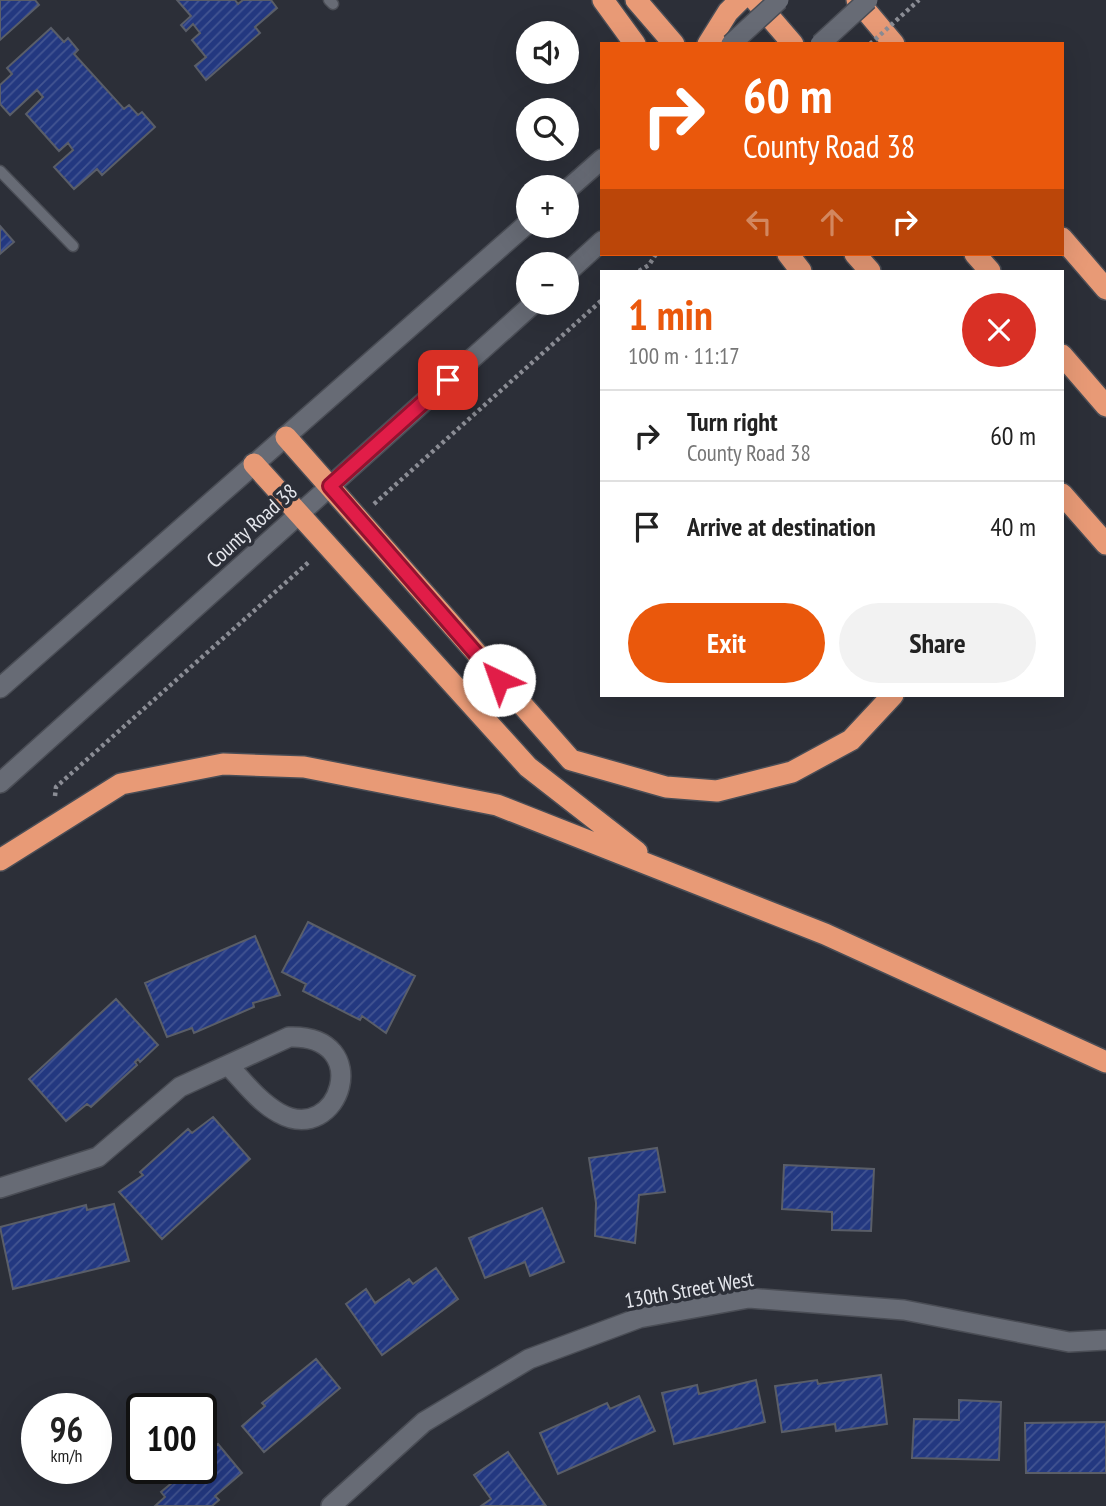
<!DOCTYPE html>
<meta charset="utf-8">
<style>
:root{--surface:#fff;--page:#f2f2f2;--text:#222;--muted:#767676;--line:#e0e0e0;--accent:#ea580c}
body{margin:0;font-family:"PT Sans Narrow",sans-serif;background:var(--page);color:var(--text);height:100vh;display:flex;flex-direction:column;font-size:26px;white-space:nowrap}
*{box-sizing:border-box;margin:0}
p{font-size:23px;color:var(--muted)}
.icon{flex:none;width:38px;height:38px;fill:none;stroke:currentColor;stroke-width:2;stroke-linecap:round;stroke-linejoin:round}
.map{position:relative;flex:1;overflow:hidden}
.sheet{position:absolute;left:600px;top:270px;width:464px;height:427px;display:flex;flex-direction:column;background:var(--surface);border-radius:0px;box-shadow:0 7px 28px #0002}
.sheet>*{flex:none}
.top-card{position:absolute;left:600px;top:42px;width:464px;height:214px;border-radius:0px;box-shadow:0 7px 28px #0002;background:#ea580c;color:#fff;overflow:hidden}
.tools{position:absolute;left:516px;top:21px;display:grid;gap:14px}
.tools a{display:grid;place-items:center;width:63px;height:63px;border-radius:50%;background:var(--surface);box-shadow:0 7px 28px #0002;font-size:35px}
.speed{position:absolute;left:21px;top:1393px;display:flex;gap:14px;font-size:35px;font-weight:700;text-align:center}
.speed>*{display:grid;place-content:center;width:91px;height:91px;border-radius:50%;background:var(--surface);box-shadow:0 7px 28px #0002;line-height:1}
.speed small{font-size:18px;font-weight:400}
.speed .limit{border:4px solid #111;border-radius:10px;background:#fff;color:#111}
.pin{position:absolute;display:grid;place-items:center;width:60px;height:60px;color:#fff;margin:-30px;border-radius:14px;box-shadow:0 4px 10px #0006}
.me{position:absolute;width:77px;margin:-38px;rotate:318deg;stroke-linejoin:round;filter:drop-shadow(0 0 5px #0008)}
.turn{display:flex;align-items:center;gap:24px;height:147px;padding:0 28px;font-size:32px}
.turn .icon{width:91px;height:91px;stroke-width:2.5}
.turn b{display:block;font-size:49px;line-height:60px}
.lanes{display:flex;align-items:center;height:66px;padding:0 28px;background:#0003;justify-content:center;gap:35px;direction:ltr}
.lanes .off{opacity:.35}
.round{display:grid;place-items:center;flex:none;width:74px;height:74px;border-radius:37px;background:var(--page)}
.overview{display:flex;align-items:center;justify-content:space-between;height:119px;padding:0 28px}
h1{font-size:42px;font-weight:700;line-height:52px;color:var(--accent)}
.primary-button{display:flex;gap:14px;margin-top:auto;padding:14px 28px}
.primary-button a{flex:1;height:80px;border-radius:42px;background:var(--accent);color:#fff;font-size:28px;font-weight:700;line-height:80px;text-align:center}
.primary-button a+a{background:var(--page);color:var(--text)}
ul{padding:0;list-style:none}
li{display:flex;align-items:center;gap:21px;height:91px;padding:0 28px;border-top:2px solid var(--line)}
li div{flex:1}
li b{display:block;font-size:26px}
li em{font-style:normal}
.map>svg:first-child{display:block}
.building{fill:url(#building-hatch);stroke:#5a5e68;stroke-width:2}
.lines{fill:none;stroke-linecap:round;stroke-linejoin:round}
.service-casing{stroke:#4a4d55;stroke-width:13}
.minor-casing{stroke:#4a4d55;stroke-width:22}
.secondary-casing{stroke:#4a4d55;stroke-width:22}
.motorway-casing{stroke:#4a4d55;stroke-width:24}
.path{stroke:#8b8d95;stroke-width:4.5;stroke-dasharray:3.5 3.5;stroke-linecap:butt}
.service{stroke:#676b75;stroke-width:10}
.minor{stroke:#676b75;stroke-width:19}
.secondary{stroke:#676b75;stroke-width:19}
.motorway{stroke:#e89a76;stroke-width:21}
.secondary-bridge-casing{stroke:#4a4d55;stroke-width:22;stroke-linecap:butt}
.path-bridge{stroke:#8b8d95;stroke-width:4.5;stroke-dasharray:3.5 3.5;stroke-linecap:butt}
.secondary-bridge{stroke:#676b75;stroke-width:19}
.route-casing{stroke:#92132f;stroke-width:18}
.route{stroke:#e11d48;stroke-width:12}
.labels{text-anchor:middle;stroke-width:7;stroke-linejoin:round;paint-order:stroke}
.street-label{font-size:21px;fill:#e5e7ed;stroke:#2c2f38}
</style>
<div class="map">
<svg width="1106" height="1506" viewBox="0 0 1106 1506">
<defs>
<pattern id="building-hatch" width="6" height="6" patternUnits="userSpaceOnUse" patternTransform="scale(1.75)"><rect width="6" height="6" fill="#233880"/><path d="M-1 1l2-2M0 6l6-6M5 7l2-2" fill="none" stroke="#435592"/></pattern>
</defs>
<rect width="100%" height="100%" fill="#2c2f38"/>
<path class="building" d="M0,0H35L39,5L0,40Z
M177,0H235L238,4L243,0H271L277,8L255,27L260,33L206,80L195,66L206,57L192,40L200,33L193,24L186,31L181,25L191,16Z
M51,28L64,42L68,38L78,50L74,54L124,109L129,105L138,115L142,112L155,127L102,175L97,169L74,189L54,167L73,150L68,143L59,151L26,114L43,97L37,90L10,115L0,104V85L12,74L7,68Z
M0,226L14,242L0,254Z
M308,922L415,976L386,1033L362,1016L360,1020L303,991L306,984L282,972Z
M255,936L280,995L253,1003L254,1007L194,1033L192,1028L167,1037L145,983Z
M116,999L158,1045L140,1062L138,1059L135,1062L137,1065L91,1107L87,1104L66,1121L29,1079Z
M213,1117L250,1159L162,1239L119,1192L143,1175L140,1172L188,1129L192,1133Z
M657,1148L665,1192L639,1195L635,1243L595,1236L596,1203L589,1158Z
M784,1165L874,1169L871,1231L832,1230V1212L782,1209Z
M114,1204L129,1261L13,1289L0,1227L86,1205L87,1210Z
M542,1208L564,1262L530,1276L525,1262L485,1278L469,1238Z
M436,1268L458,1299L382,1355L346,1304L366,1289L375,1303L409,1279L413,1284Z
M316,1359L340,1388L264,1452L242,1426L265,1406L262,1403Z
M881,1375L887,1424L836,1431L835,1424L782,1432L775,1386L817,1380L818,1384Z
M756,1380L765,1422L674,1444L662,1393L697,1385L699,1394Z
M639,1396L655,1431L558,1474L540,1433L607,1403L610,1409Z
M959,1400L1001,1402L999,1460L912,1458L914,1419L959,1420Z
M1106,1422V1473H1026L1025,1423Z
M218,1444L242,1473L215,1496L219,1500L212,1506H155L165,1497L161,1492L190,1468H201V1458Z
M508,1452L546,1506H481L491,1499L474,1475Z"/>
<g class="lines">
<g class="service-casing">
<path id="service" d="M329,0L333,4
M0,171L73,246"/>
</g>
<g class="minor-casing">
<path id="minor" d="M0,1188L98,1157L180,1087L289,1037C376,1034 340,1147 279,1113C259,1102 244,1082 228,1065
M331,1506L424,1422L529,1359L639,1318L749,1298L904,1310L1069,1342L1106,1340"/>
</g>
<g class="secondary-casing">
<path id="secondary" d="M567,190L602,159
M567,273L602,241
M0,688L528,223
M0,783L534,303"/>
</g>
<g class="motorway-casing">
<path id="motorway" d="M603,0L635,44
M636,0L674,44
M755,0L793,44
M857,0L894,44
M708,44L728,12L740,0
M1062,238L1106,289
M788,254L801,271
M855,254L870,271
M975,254L990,271
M1062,355L1106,406
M286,437L571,760L666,787L717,791L792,772L851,740L893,695
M254,464L528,767L637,852
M1062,494L1106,544
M0,860L121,784L223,764L304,767L497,805L825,934L1106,1062"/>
</g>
<path class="path" d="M639,271L649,265L656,254
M374,504L602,300
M55,796L56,787L310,561"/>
<use href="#service" class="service"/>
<use href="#minor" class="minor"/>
<use href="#secondary" class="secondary"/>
<use href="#motorway" class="motorway"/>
<g class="secondary-bridge-casing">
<path id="secondary-bridge" d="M731,44L779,0
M820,44L868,0"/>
</g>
<path class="path-bridge" d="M870,44L919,0"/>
<use href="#secondary-bridge" class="secondary-bridge"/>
</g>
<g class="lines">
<g class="route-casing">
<path id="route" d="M448,380L330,486L499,680"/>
</g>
<use href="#route" class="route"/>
</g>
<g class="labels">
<g class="street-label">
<text transform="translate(252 526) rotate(-42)" y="7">County Road 38</text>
<text transform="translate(689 1290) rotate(-10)" y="7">130th Street West</text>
</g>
</g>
</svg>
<div class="tools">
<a><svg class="icon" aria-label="sound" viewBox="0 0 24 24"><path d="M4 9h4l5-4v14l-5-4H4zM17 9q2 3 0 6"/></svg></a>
<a><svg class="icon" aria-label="search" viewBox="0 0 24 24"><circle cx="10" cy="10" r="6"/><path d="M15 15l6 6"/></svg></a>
<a>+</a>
<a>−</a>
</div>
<div class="speed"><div>96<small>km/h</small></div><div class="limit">100</div></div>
<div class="pin" style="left:448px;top:380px;background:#d93025"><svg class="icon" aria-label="arrive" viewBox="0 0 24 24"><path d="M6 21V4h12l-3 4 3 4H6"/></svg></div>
<svg class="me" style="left:499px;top:680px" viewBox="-20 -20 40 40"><circle r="19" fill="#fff"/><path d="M0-13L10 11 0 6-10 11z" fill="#e11d48"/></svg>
<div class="top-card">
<div class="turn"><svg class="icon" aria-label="right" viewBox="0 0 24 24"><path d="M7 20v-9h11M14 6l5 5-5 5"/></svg><div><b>60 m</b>County Road 38</div></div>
<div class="lanes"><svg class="icon off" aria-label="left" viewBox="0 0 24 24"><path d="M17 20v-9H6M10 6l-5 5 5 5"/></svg><svg class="icon off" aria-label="ahead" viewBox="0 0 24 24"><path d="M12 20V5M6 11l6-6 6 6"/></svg><svg class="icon" aria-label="right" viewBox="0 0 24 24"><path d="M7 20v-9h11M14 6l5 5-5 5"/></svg></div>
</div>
<section class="sheet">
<div class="overview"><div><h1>1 min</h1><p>100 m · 11:17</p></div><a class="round" style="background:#d93025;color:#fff"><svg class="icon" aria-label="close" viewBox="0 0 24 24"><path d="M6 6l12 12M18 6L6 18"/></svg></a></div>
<ul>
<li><svg class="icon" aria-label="right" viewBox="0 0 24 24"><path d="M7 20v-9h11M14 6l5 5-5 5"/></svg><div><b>Turn right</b><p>County Road 38</p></div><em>60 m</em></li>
<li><svg class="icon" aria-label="arrive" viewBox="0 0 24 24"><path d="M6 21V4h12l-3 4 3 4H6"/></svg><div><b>Arrive at destination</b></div><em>40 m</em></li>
</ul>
<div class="primary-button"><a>Exit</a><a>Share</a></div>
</section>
</div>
